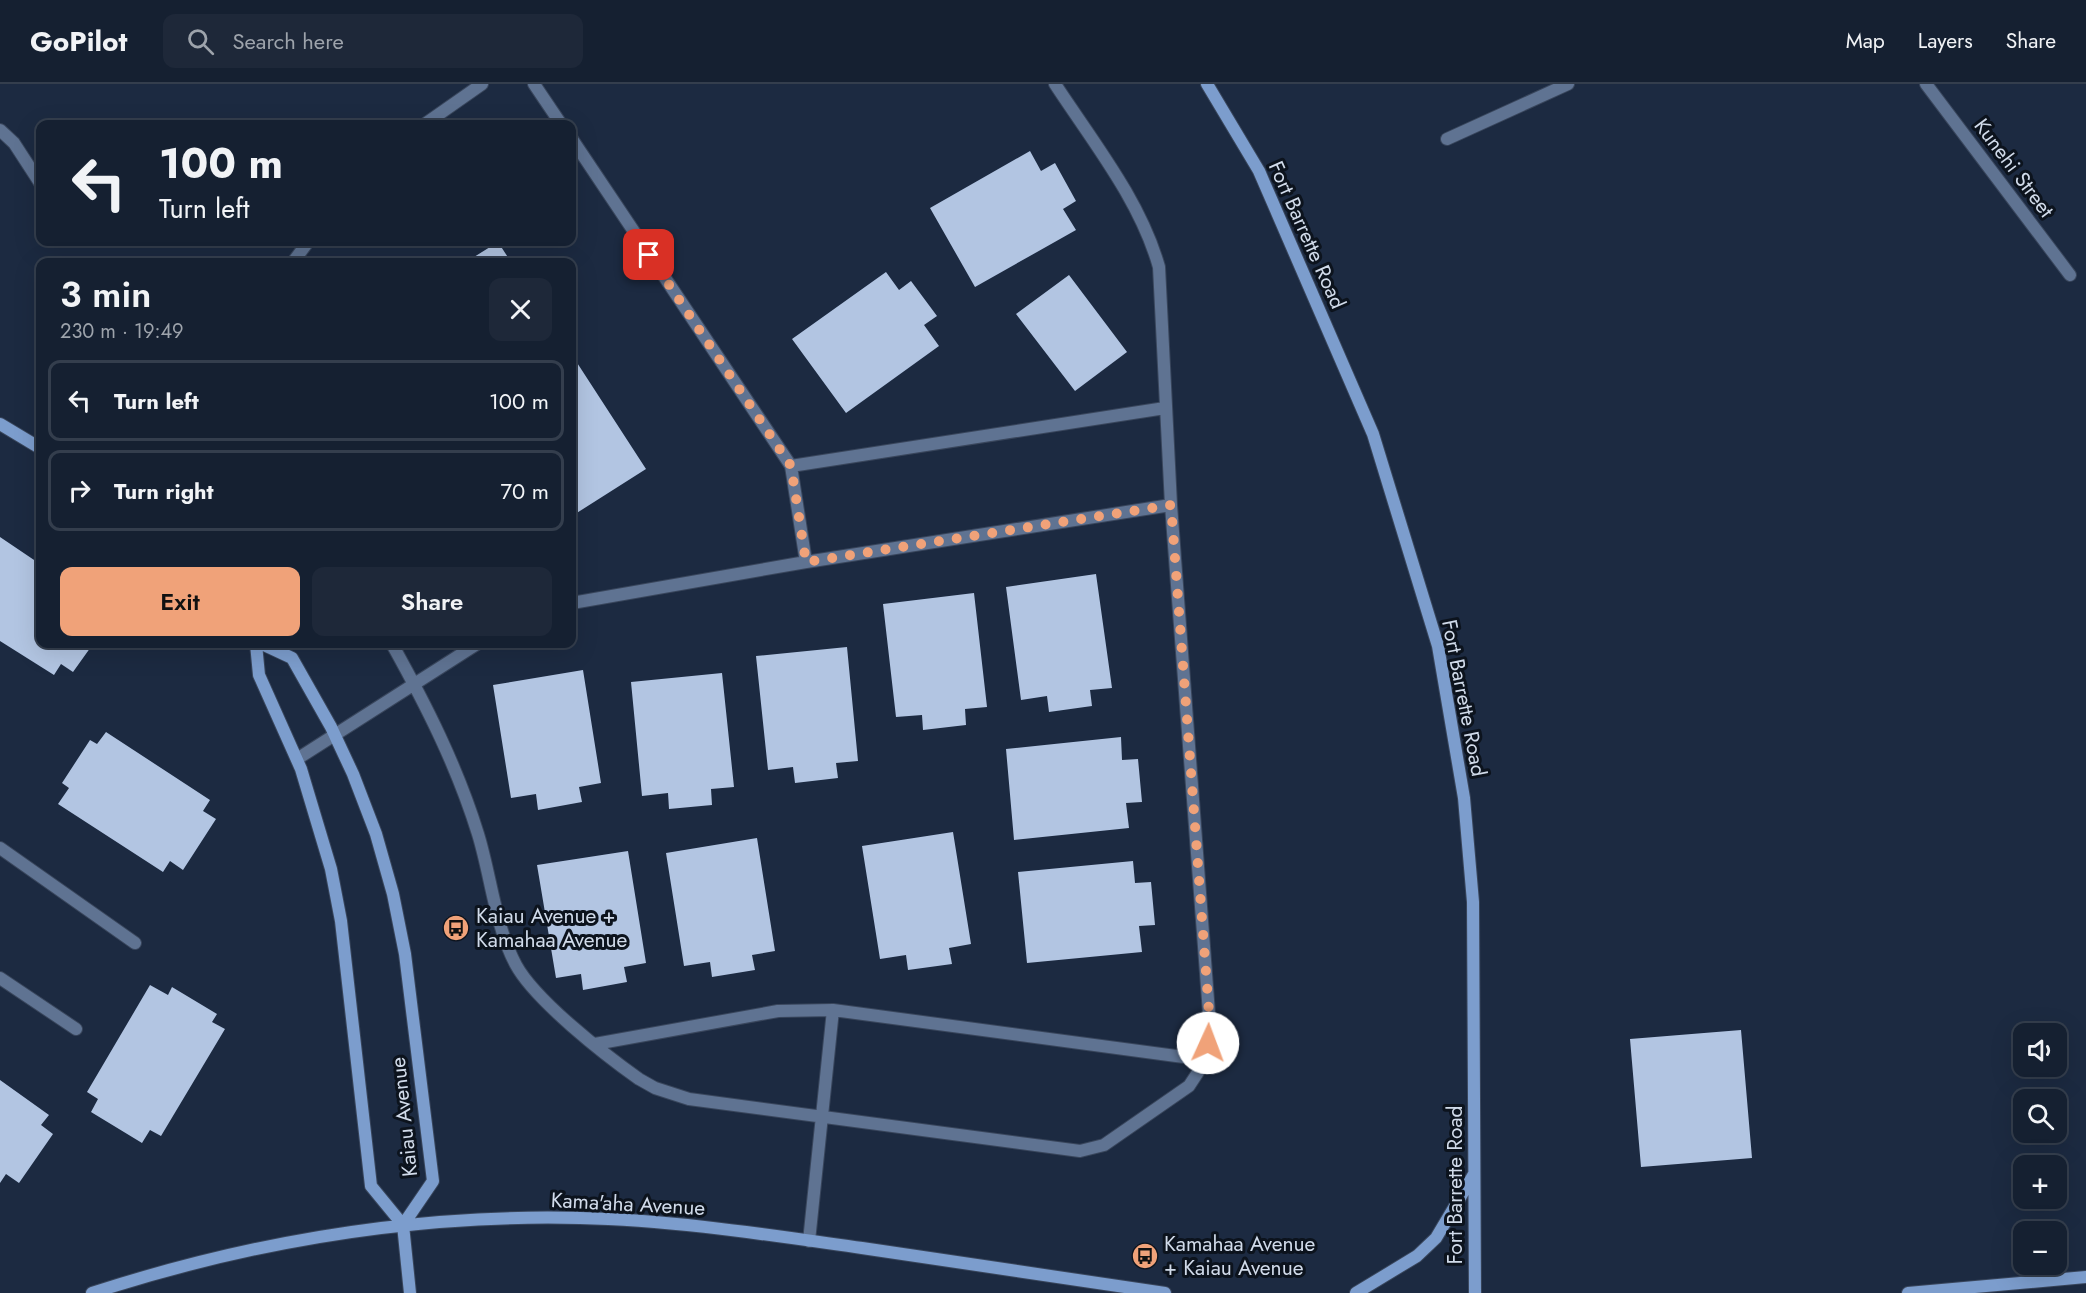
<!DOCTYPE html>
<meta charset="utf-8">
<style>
:root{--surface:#152031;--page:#1e2839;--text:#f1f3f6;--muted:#9da3ab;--line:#343e4d;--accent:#f0a279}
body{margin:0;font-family:Jost,sans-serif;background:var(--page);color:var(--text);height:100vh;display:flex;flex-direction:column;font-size:22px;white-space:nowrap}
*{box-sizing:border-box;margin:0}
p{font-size:20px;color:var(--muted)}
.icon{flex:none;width:33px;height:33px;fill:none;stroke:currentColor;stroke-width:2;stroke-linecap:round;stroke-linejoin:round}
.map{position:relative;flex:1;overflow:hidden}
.panel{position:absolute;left:36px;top:174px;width:540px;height:390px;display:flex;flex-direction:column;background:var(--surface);border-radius:12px;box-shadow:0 6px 24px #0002,0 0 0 2px var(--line)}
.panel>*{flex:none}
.top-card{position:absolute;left:36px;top:36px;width:540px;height:126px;border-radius:12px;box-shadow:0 6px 24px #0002,0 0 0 2px var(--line);background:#152031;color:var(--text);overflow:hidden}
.tools{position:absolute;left:2013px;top:939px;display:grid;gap:12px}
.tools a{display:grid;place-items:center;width:54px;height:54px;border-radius:12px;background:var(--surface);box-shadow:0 6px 24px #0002,0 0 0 2px var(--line);font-size:30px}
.pin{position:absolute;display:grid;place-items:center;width:51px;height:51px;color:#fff;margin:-26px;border-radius:12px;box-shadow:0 3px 9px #0006}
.me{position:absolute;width:66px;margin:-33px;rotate:2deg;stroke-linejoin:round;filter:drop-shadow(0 0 4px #0008)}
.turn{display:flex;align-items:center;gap:21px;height:126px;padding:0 24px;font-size:27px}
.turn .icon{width:78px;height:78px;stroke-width:2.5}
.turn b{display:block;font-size:42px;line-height:51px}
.round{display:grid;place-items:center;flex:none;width:63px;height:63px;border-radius:12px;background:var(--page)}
.headline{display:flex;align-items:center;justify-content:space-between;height:102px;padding:0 24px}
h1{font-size:36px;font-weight:600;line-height:45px}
.action{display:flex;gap:12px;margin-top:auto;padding:12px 24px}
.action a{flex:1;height:69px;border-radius:12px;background:var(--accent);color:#111;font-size:24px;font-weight:600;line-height:69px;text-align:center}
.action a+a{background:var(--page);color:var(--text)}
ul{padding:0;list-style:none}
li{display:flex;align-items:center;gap:18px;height:81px;margin:0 12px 9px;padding:0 12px;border:3px solid var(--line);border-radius:12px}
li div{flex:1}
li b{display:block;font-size:22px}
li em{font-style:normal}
header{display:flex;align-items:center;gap:36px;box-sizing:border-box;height:84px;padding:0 30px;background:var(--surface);border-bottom:2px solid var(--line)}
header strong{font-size:28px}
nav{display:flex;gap:33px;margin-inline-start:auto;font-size:21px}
.search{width:420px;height:54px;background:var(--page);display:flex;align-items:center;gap:15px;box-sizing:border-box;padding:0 21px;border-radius:12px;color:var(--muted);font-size:22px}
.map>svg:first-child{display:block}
.building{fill:#b2c5e2}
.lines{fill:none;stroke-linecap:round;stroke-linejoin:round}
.lane-casing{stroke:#39465c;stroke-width:14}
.street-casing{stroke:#39465c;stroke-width:14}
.secondary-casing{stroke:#39465c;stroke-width:14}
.lane{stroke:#5f7392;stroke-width:12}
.street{stroke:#5f7392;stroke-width:12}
.secondary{stroke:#7c9dcd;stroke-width:12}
.route{stroke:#f0a279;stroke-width:10;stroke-dasharray:0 18}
.labels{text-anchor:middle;stroke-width:6;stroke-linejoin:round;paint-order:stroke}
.street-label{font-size:21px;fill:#d1dbea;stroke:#0c131d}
.poi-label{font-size:21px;fill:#d1dbea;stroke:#0c131d;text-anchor:start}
</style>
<header>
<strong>GoPilot</strong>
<div class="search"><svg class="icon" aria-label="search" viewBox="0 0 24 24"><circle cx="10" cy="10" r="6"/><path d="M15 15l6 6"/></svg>Search here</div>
<nav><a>Map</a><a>Layers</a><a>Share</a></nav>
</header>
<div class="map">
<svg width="2086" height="1209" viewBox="0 0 2086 1209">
<rect width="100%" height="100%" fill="#1c2a41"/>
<path class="building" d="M1030,67L1041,87L1055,79L1076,117L1063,125L1076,146L975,203L930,124Z
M498,158L511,178H466Z
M886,188L899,206L911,197L937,232L924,241L939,262L846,329L792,255Z
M1069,191L1127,268L1075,307L1016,230Z
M572,271L646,385L572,432Z
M0,453L40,480V560H93L73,588L61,580L54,591L0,557Z
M1096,490L1112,604L1090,606L1092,622L1049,628L1047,612L1021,616L1006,503Z
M974,509L987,623L965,625L966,641L923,646L922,631L896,633L883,520Z
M847,563L858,677L836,679L838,694L795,699L793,683L768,686L756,572Z
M583,586L601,699L579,703L582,718L538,726L536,710L511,714L493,601Z
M722,589L734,703L711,705L712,721L669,725L668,709L642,712L631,598Z
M106,648L210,716L203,727L216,735L183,786L170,777L163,788L58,720L69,704L62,699L90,656L97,660Z
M1121,653L1122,676L1138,675L1142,718L1126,719L1129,744L1014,756L1006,665Z
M953,748L971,860L949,864L952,880L908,886L906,871L880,875L862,762Z
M757,754L775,867L752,871L755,886L712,893L710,878L684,882L666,769Z
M628,767L646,879L624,883L627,898L583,906L581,890L556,894L537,781Z
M1133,777L1135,799L1151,798L1155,841L1139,842L1142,868L1027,879L1018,788Z
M150,901L168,911L172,903L217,930L212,938L225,945L161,1052L150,1046L142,1059L91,1028L98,1015L87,1008Z
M1741,946L1752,1074L1641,1083L1630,955Z
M0,996L49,1031L41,1041L53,1050L19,1099L6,1090L0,1099Z"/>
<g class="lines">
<g class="lane-casing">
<path id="lane" d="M534,0L561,40
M425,40L482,0
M572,55L791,382L1165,324
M1447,55L1568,0
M293,178L308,158
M791,382L806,478
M572,519L806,478L1171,421
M392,560C426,621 457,682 478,750C491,792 495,842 516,881C535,916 605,971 639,995L655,1004L689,1015L1080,1067L1104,1061L1189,1002L1206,976L1210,943L1171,421L1159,183C1140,116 1093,58 1055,0
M297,675L477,560
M0,764L135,859
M0,894L76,945
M595,960L778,927L833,926L1206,976
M809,1157L833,926"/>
</g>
<g class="street-casing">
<path id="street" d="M1926,0L2070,191
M0,46L14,59L40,99"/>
</g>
<g class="secondary-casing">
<path id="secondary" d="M1207,0L1259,87L1373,350L1438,562L1464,714L1473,818L1475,1209
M0,340L40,364
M256,560L259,591L301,685L331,785L341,837L371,1102L403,1141
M262,560L292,574L331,643L353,690L376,750L393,810L405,870L433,1097L403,1141
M403,1141L410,1209
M92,1209C249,1158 415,1130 580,1134C675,1136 769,1151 862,1164C963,1179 1064,1194 1165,1209
M1356,1209L1417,1172L1436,1154L1474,1090
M1908,1209L2086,1193"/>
</g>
<use href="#lane" class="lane"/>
<use href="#street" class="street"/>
<use href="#secondary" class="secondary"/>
</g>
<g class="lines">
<path class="route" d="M649,171L791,382L806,478L1171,421L1210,942L1208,959"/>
</g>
<defs>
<g id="bus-disc" transform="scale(1.35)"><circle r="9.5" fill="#f0a279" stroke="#0c131d"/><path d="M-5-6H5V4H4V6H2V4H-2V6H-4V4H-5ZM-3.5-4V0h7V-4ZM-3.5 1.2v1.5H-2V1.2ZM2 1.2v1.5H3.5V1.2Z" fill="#111"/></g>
</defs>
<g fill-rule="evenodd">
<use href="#bus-disc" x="456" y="844"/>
<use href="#bus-disc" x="1145" y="1172"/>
</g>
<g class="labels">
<g class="street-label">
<text transform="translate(2014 84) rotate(53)" y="7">Kunehi Street</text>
<text transform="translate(1307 151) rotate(66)" y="7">Fort Barrette Road</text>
<text transform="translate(1464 614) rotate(79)" y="7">Fort Barrette Road</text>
<text transform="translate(404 1033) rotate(-96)" y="7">Kaiau Avenue</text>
<text transform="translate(1455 1101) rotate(-90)" y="7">Fort Barrette Road</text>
<text transform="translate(628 1120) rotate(3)" y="7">Kama'aha Avenue</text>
</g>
<g class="poi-label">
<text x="476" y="839">Kaiau Avenue +<tspan x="476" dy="24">Kamahaa Avenue</tspan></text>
<text x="1164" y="1167">Kamahaa Avenue<tspan x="1164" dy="24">+ Kaiau Avenue</tspan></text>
</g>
</g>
</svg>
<div class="tools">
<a><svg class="icon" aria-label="sound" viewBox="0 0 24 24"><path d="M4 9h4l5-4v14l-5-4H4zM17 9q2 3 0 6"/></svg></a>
<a><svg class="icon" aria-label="search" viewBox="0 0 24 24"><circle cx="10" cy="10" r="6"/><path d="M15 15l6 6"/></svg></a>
<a>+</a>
<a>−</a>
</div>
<div class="pin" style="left:649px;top:171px;background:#d93025"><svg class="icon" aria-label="arrive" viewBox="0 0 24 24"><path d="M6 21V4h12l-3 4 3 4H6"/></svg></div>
<svg class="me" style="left:1208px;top:959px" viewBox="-20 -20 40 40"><circle r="19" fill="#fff"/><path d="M0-13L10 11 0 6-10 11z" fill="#f0a279"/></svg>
<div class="top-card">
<div class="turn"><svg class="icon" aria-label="left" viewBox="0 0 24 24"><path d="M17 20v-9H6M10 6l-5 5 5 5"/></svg><div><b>100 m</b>Turn left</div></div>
</div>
<section class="panel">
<div class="headline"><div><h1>3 min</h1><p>230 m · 19:49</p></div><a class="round"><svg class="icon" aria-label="close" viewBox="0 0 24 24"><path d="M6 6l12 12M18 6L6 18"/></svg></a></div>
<ul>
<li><svg class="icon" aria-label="left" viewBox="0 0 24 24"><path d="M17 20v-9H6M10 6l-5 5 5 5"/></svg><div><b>Turn left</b></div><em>100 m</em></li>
<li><svg class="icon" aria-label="right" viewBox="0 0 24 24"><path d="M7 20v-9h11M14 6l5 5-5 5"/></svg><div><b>Turn right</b></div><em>70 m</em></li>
</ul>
<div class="action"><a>Exit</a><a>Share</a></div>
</section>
</div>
